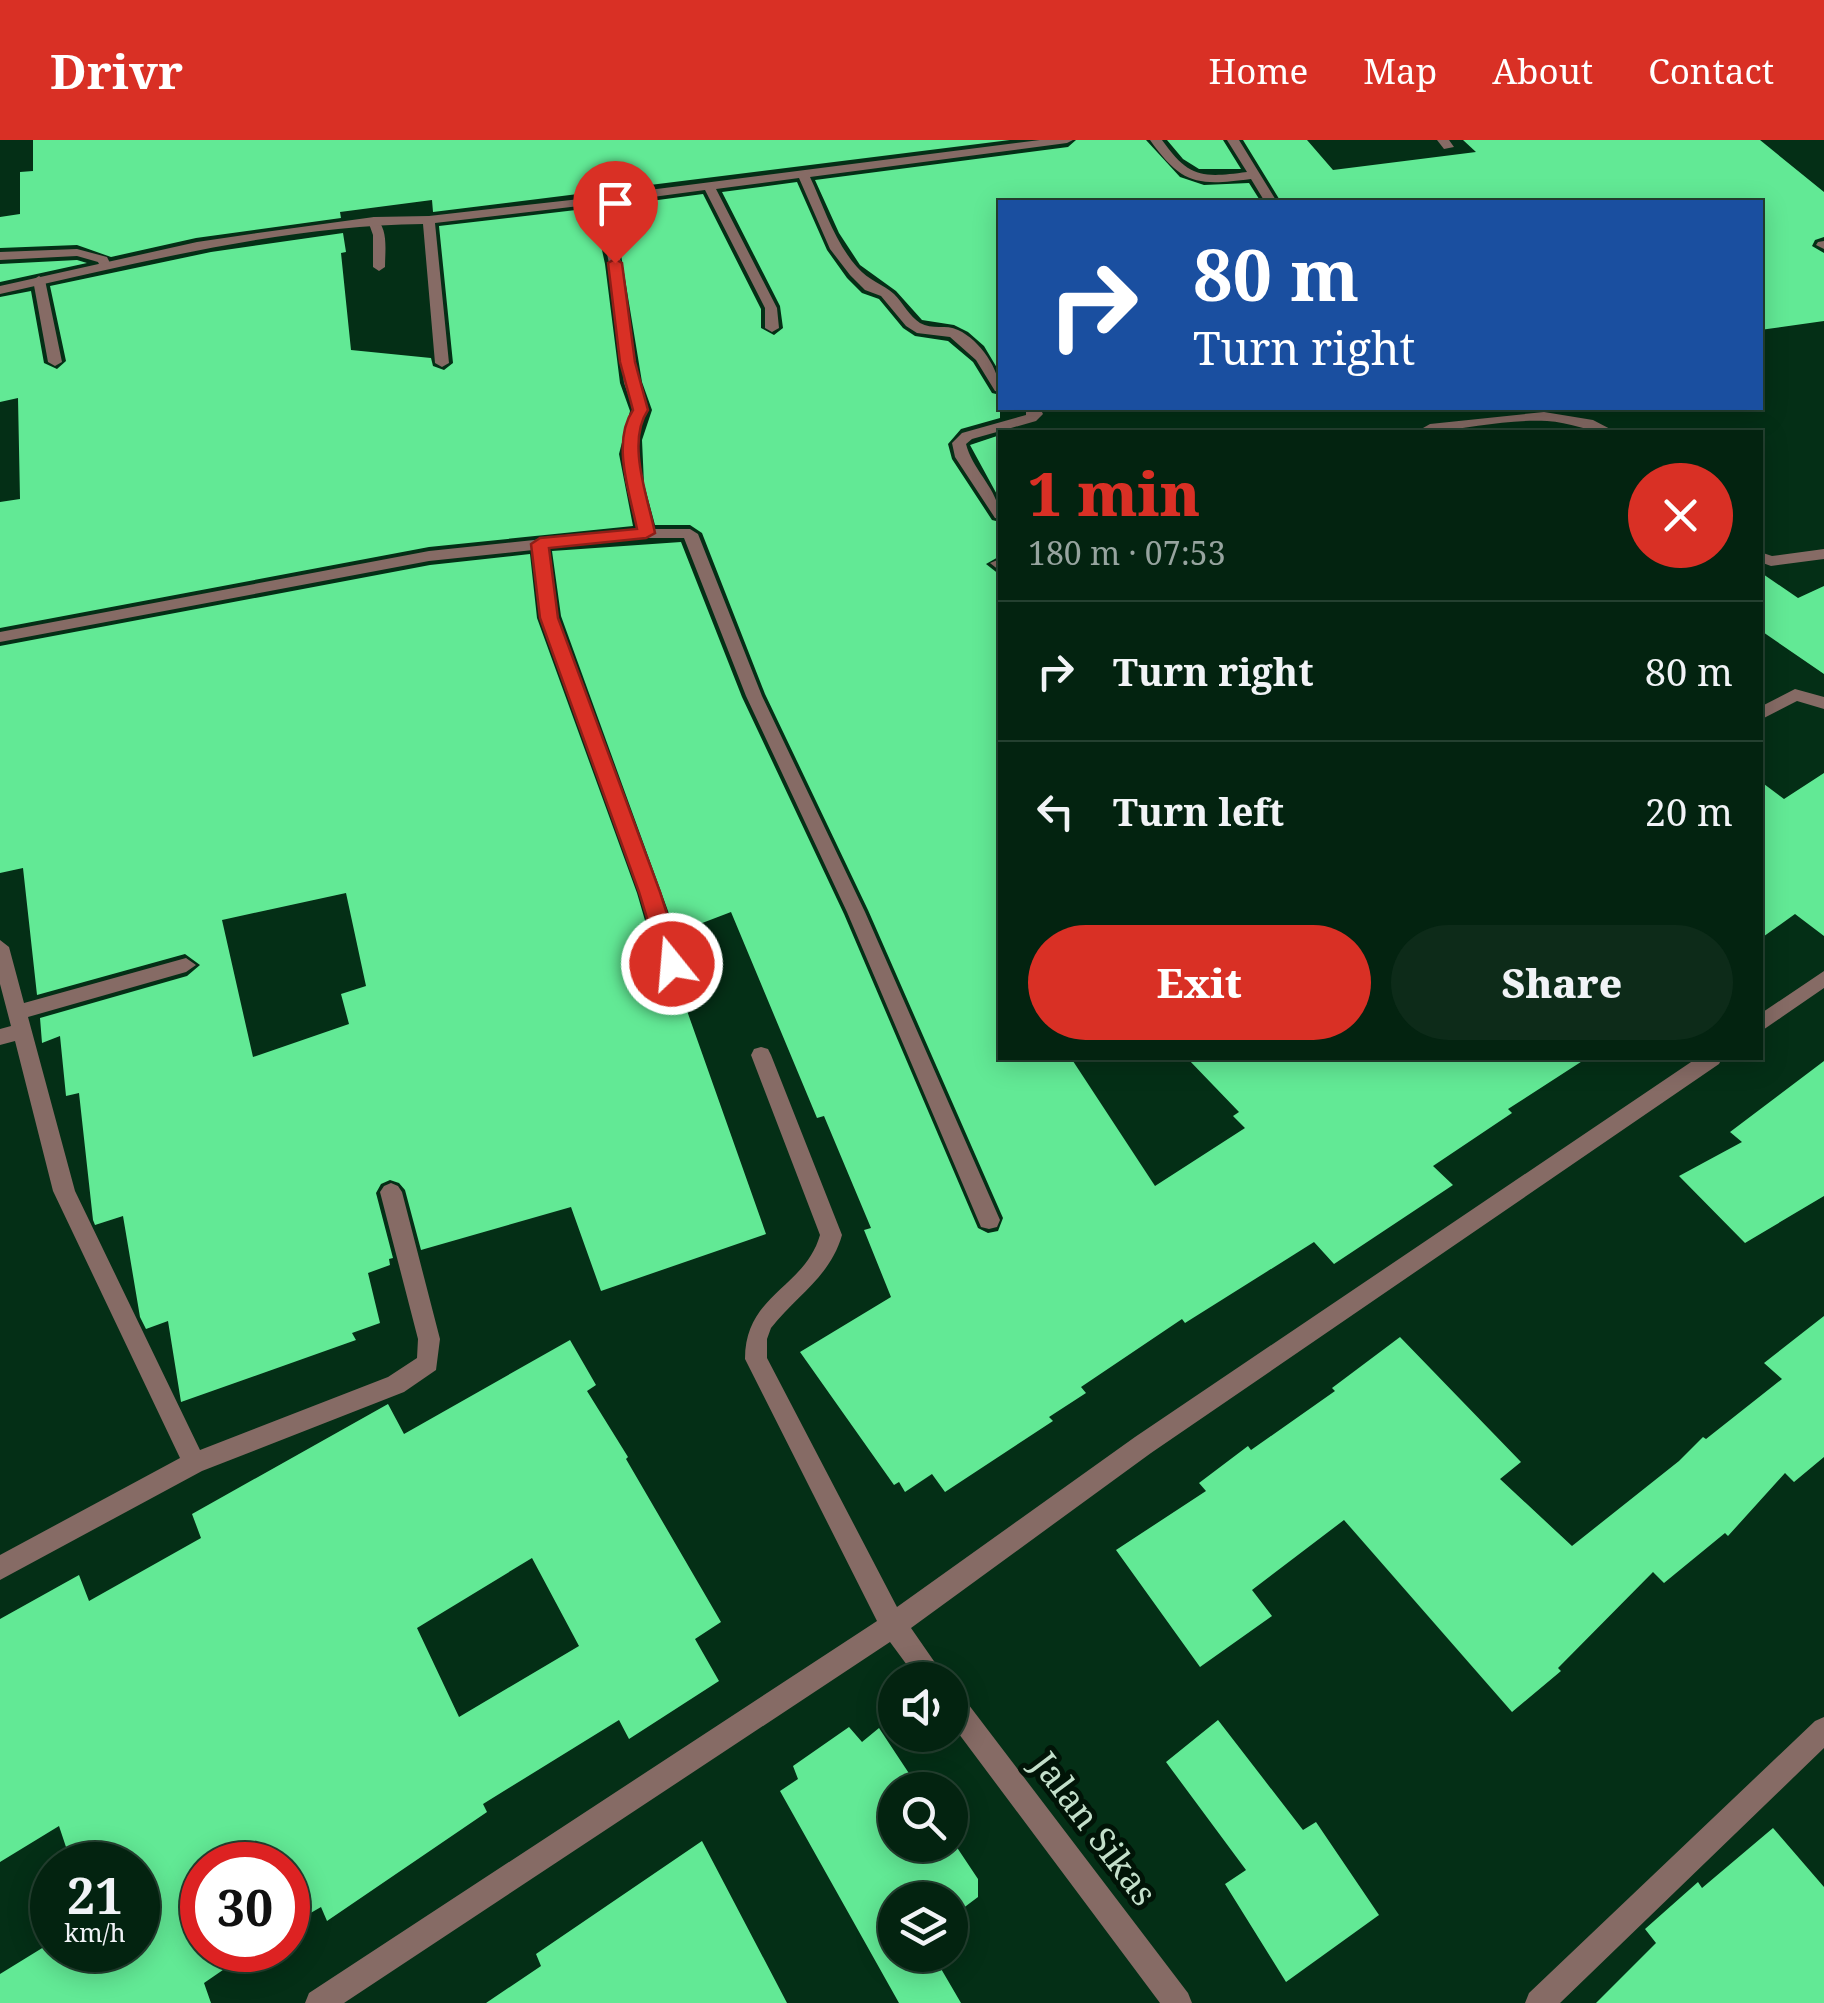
<!DOCTYPE html>
<meta charset="utf-8">
<style>
:root{--surface:#032310;--page:#0d2b19;--text:#f1f3f6;--muted:#97a49f;--line:#244030;--accent:#d93025}
body{margin:0;font-family:"Noto Serif",serif;background:var(--page);color:var(--text);height:100vh;display:flex;flex-direction:column;font-size:38px;white-space:nowrap}
*{box-sizing:border-box;margin:0}
p{font-size:32px;color:var(--muted)}
.icon{flex:none;width:55px;height:55px;fill:none;stroke:currentColor;stroke-width:2;stroke-linecap:round;stroke-linejoin:round}
.map{position:relative;flex:1;overflow:hidden}
.details{position:absolute;left:998px;top:290px;width:765px;height:630px;display:flex;flex-direction:column;background:var(--surface);border-radius:0px;box-shadow:0 5px 25px #0003,0 0 0 2px var(--line)}
.details>*{flex:none}
.top-card{position:absolute;left:998px;top:60px;width:765px;height:210px;border-radius:0px;box-shadow:0 5px 25px #0003,0 0 0 2px var(--line);background:#1a4fa0;color:#fff;overflow:hidden}
.fabs{position:absolute;left:878px;top:1522px;display:grid;gap:20px}
.fabs a{display:grid;place-items:center;width:90px;height:90px;border-radius:50%;background:var(--surface);box-shadow:0 5px 25px #0003,0 0 0 2px var(--line);font-size:50px}
.speed{position:absolute;left:30px;top:1702px;display:flex;gap:20px;font-size:50px;font-weight:700;text-align:center}
.speed>*{display:grid;place-content:center;width:130px;height:130px;border-radius:50%;background:var(--surface);box-shadow:0 5px 25px #0003,0 0 0 2px var(--line);line-height:1}
.speed small{font-size:25px;font-weight:400}
.speed .limit{border:15px solid #d22;background:#fff;color:#111}
.pin{position:absolute;display:grid;place-items:center;width:85px;height:85px;color:#fff;margin:-102px -42px;border-radius:50% 50% 50% 0;rotate:-45deg;box-shadow:0 0 10px #0007}
.pin .icon{rotate:45deg}
.me{position:absolute;width:110px;margin:-55px;rotate:343deg;stroke-linejoin:round;filter:drop-shadow(0 0 8px #0008)}
.turn{display:flex;align-items:center;gap:35px;height:210px;padding:0 30px;font-size:45px}
.turn .icon{width:130px;height:130px;stroke-width:2.5}
.turn b{display:block;font-size:70px;line-height:85px}
.round{display:grid;place-items:center;flex:none;width:105px;height:105px;border-radius:52px;background:var(--page)}
.overview{display:flex;align-items:center;justify-content:space-between;height:170px;padding:0 30px}
h1{font-size:60px;font-weight:800;line-height:75px;color:var(--accent)}
.button{display:flex;gap:20px;margin-top:auto;padding:20px 30px}
.button a{flex:1;height:115px;border-radius:60px;background:var(--accent);color:#fff;font-size:40px;font-weight:800;line-height:115px;text-align:center}
.button a+a{background:var(--page);color:var(--text)}
ul{padding:0;list-style:none}
li{display:flex;align-items:center;gap:30px;height:140px;padding:0 30px;border-top:2px solid var(--line)}
li div{flex:1}
li b{display:block;font-size:38px}
li em{font-style:normal}
header{display:flex;align-items:center;gap:60px;box-sizing:border-box;height:140px;padding:0 50px;background:var(--accent);color:#fff}
header strong{font-size:48px}
nav{display:flex;gap:55px;margin-inline-start:auto;font-size:35px}
.map>svg:first-child{display:block}
.building{fill:#62e995;fill-rule:evenodd}
.lines{fill:none;stroke-linecap:round;stroke-linejoin:round}
.service{fill:#866b65;fill-rule:evenodd}
.minor{fill:#866b65;fill-rule:evenodd}
.route{fill:#d93025;stroke:#8d1f18;stroke-width:2.5}
.labels{text-anchor:middle;stroke-width:10;stroke-linejoin:round;paint-order:stroke}
.near-street-label{font-size:35px;fill:#c3dfca;stroke:#011407}
</style>
<header>
<strong>Drivr</strong>
<nav><a>Home</a><a>Map</a><a>About</a><a>Contact</a></nav>
</header>
<div class="map">
<svg width="1824" height="1863" viewBox="0 0 1824 1863">
<rect width="100%" height="100%" fill="#042f16"/>
<path class="building" d="M33,0H1010L433,72L432,60L340,72L341,78L196,98L111,117L77,105L0,108V77L20,74V32L33,31Z
M1076,0H1146L1180,37L1204,45L1249,43L1261,62H1000V233L984,206L968,192L954,185L922,180L896,151L860,125L839,93L815,40L1068,7Z
M1167,0H1223L1241,29H1199L1183,19Z
M1243,0H1307L1333,30L1476,12L1463,0H1760L1824,52V97L1815,100L1812,106L1824,113V181L1760,190V62H1281Z
M797,42L827,110L847,138L862,153L879,159L903,188L915,196L948,201L973,222L992,253L1000,255V278L961,289L948,304L952,319L992,380L1000,382V416L986,424L1000,435V918H1071L1155,1046L1245,988L1233,976L1239,972L1187,918H1587L1508,969L1512,973L1433,1026L1453,1045L1334,1124L1314,1102L1185,1183L1182,1179L1081,1247L1086,1253L1049,1277L1053,1281L945,1352L932,1334L905,1352L899,1342L894,1345L800,1212L891,1157L864,1090L871,1088L824,976L817,978L731,772L676,793L561,476L552,411L681,402L742,557L844,774L978,1088L988,1093L998,1091L1003,1078L868,770L765,554L702,393L690,385H655L644,344L642,300L652,270L642,242L613,66L703,54L761,169V188L774,195L783,188L780,166L722,52Z
M593,68L605,124L620,243L630,271L619,314L633,386L429,407L0,488V362L20,359L18,258L0,262V157L31,151L44,223L57,229L66,221L50,146L211,112L343,93L346,112L341,113L351,210L431,218L433,226L444,230L453,223L439,86Z
M77,120L87,123L0,142V124Z
M1000,295V360L970,305Z
M530,414L537,478L637,753L658,825L674,834L766,1094L601,1151L571,1067L421,1110L405,1050L399,1043L390,1040L381,1044L376,1053L393,1118L389,1119L390,1125L368,1133L380,1183L352,1193L356,1200L181,1262L168,1181L146,1189L140,1177L123,1076L95,1085L93,1080L79,953L66,956L60,896L42,903L40,878L187,836L200,825L185,814L37,855L23,728L0,733V506L430,425ZM346,753L366,846L341,854L349,884L253,917L222,780Z
M1760,432L1798,458L1824,446V534L1760,490Z
M1824,633V796L1795,774L1760,799V641L1784,659Z
M1824,921V1056L1745,1103L1679,1036L1742,1002L1730,992Z
M1824,1176V1317L1794,1342L1785,1333L1728,1396L1725,1393L1664,1443L1653,1432L1558,1528L1561,1531L1512,1572L1344,1380L1252,1450L1272,1476L1200,1527L1116,1410L1206,1351L1199,1343L1248,1306L1251,1310L1335,1251L1332,1248L1400,1197L1521,1322L1500,1339L1572,1406L1679,1321L1703,1297L1706,1299L1782,1239L1764,1223Z
M570,1200L596,1245L587,1251L628,1317L626,1319L721,1482L695,1499L719,1541L629,1599L619,1580L483,1664L487,1672L327,1781L321,1767L288,1786V1725H202V1810H252L204,1843L211,1863H0V1834L52,1802V1810H138V1725H72L59,1686L0,1722V1479L79,1435L89,1461L201,1398L192,1374L388,1264L404,1294ZM532,1418L579,1506L459,1577L417,1488Z
M1218,1580L1303,1690L1316,1682L1379,1775L1286,1842L1225,1744L1246,1730L1166,1622Z
M849,1587L862,1602L879,1588L920,1650H895V1705H950V1697L978,1739V1757L950,1778V1760H895V1815H933L961,1863H899L780,1651L798,1639L793,1626Z
M1773,1688L1824,1747V1863H1596L1656,1803L1645,1789L1698,1742L1702,1748Z
M702,1701L787,1863H486L541,1826L536,1814Z"/>
<g class="lines">
<path class="service" d="M1437,0H1449L1454,7L1444,9Z
M374,77C389,87 385,110 385,127L379,131L373,127V95L368,81Z
M1824,101V109L1816,105L1818,102Z
M77,109L107,117L111,125L101,128L98,122L77,116L0,120V112Z
M39,136L45,140L62,222L55,226L48,222L33,140Z"/>
<path class="minor" d="M1040,0H1073L1067,3L810,37C824,67 834,101 857,127C869,141 883,144 894,154C903,163 909,176 920,183C932,190 946,184 958,190C980,200 1000,230 1000,252L995,251L976,220L950,197L917,193L906,186L881,156L865,150L850,135L830,109L799,38L716,49L777,168L779,188L772,192L765,188V168L705,50L608,63L621,123L638,243L648,271C626,307 642,351 652,389H690L698,394L762,556L865,772L1000,1080L997,1087L989,1089L981,1087L978,1080L847,772L746,556L684,398H646L548,408L557,477L659,752L682,824L672,831L662,824L641,752L541,477L533,410L429,421L0,502V492L429,411L638,389C627,351 612,307 634,271L624,243L609,123L596,64L435,83L449,223L442,227L435,223L423,84C280,86 139,123 0,154V146L197,102L251,94L374,77L429,76L571,60Z
M1150,0H1162C1189,38 1202,38 1247,32L1227,0H1239L1277,62H1265L1251,39C1198,46 1182,45 1150,0Z
M1026,268H1040L1043,274L1036,281L972,299L966,304C973,332 1000,350 1000,379L995,378L955,317L952,303L962,293L1026,275Z
M1544,272L1593,280L1616,292C1593,294 1571,282 1547,281C1508,279 1469,288 1430,292L1423,288L1430,284Z
M1824,409V419L1771,426L1760,422V412L1772,416Z
M1000,419V431L990,423Z
M1795,549L1824,557V569L1797,561L1760,580V567Z
M0,800L9,807L24,863L186,818L196,825L186,832L28,877L75,1051L200,1310L388,1237L417,1218L418,1199L380,1052L384,1046L391,1043L398,1046L402,1052L440,1199L436,1230L404,1252L202,1331L0,1440V1415L180,1318L53,1051L15,901L0,905V889L11,886L0,844Z
M1824,831V848L1760,892V874Z
M761,907L768,909L771,915L842,1095C830,1137 797,1155 771,1188L767,1199V1218L897,1467L1135,1297L1697,918H1722L1719,924L1151,1313L911,1488L947,1540H918L890,1502L344,1863H305L309,1853L877,1481L745,1219C745,1154 805,1148 820,1095L751,915L754,909Z
M950,1548L959,1552L1188,1853L1192,1863H1160L950,1582Z
M1824,1577V1608L1560,1863H1525L1529,1853L1815,1581Z"/>
</g>
<path class="route" d="M615,119L622,123L635,222L648,270C626,302 648,358 655,393L646,398L549,408L558,478L660,752L683,824L672,832L661,824L639,752L540,478L531,404L540,398L637,389C630,354 611,302 633,270L620,222L608,123Z"/>
<g class="labels">
<g class="near-street-label">
<text transform="translate(1094 1689) rotate(53)" y="12">Jalan Sikas</text>
</g>
</g>
</svg>
<div class="fabs">
<a><svg class="icon" aria-label="sound" viewBox="0 0 24 24"><path d="M4 9h4l5-4v14l-5-4H4zM17 9q2 3 0 6"/></svg></a>
<a><svg class="icon" aria-label="search" viewBox="0 0 24 24"><circle cx="10" cy="10" r="6"/><path d="M15 15l6 6"/></svg></a>
<a><svg class="icon" aria-label="layers" viewBox="0 0 24 24"><path d="M12 4l9 5-9 5-9-5zM3 14l9 5 9-5"/></svg></a>
</div>
<div class="speed"><div>21<small>km/h</small></div><div class="limit">30</div></div>
<div class="pin" style="left:615px;top:123px;background:#d93025"><svg class="icon" aria-label="arrive" viewBox="0 0 24 24"><path d="M6 21V4h12l-3 4 3 4H6"/></svg></div>
<svg class="me" style="left:672px;top:824px" viewBox="-20 -20 40 40"><circle r="17" fill="#d93025" stroke="#fff" stroke-width="3"/><path d="M0-11L8 9 0 5-8 9z" fill="#fff"/></svg>
<div class="top-card">
<div class="turn"><svg class="icon" aria-label="right" viewBox="0 0 24 24"><path d="M7 20v-9h11M14 6l5 5-5 5"/></svg><div><b>80 m</b>Turn right</div></div>
</div>
<section class="details">
<div class="overview"><div><h1>1 min</h1><p>180 m · 07:53</p></div><a class="round" style="background:#d93025;color:#fff"><svg class="icon" aria-label="close" viewBox="0 0 24 24"><path d="M6 6l12 12M18 6L6 18"/></svg></a></div>
<ul>
<li><svg class="icon" aria-label="right" viewBox="0 0 24 24"><path d="M7 20v-9h11M14 6l5 5-5 5"/></svg><div><b>Turn right</b></div><em>80 m</em></li>
<li><svg class="icon" aria-label="left" viewBox="0 0 24 24"><path d="M17 20v-9H6M10 6l-5 5 5 5"/></svg><div><b>Turn left</b></div><em>20 m</em></li>
</ul>
<div class="button"><a>Exit</a><a>Share</a></div>
</section>
</div>
